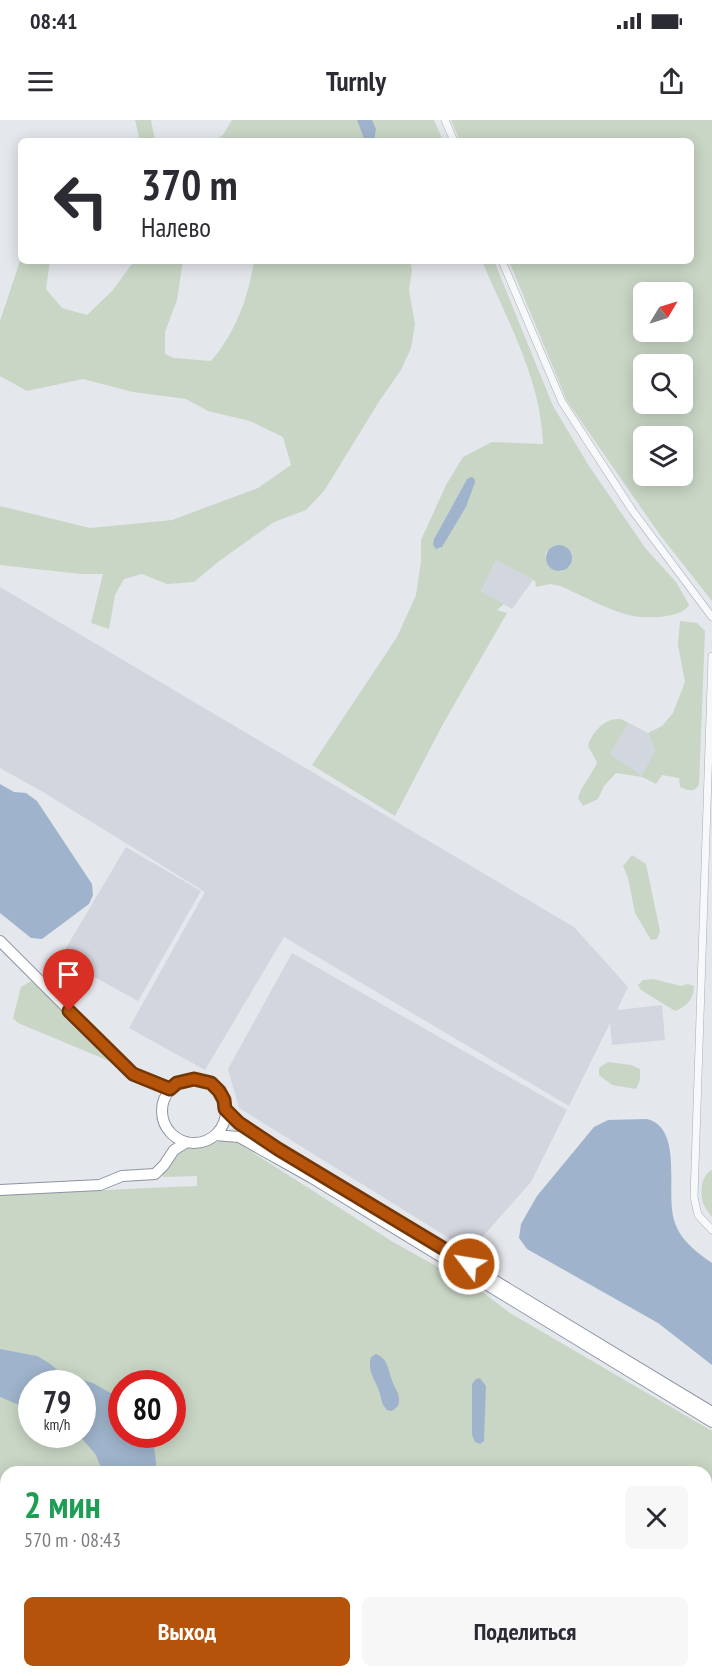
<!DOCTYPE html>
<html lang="ru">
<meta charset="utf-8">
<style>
:root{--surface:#fff;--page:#f7f7f7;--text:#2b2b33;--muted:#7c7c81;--accent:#b45309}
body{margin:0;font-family:"PT Sans Narrow",sans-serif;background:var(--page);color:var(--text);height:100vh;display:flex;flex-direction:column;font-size:22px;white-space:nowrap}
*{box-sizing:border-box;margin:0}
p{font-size:20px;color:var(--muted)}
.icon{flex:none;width:33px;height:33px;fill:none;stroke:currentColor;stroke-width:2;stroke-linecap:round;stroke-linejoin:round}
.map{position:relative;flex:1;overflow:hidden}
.side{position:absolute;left:0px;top:1346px;width:712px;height:212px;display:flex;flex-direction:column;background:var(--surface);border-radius:18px 18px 0 0;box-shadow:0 3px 15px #0003}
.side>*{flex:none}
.guide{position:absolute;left:18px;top:18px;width:676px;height:126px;border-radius:9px;box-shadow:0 3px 15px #0003;background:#fff;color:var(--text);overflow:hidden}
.needle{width:39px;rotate:52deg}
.fabs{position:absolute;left:633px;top:162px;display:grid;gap:12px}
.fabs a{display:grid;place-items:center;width:60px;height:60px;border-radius:9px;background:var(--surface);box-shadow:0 3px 15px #0003;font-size:30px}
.speed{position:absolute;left:18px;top:1250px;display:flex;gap:12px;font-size:30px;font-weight:700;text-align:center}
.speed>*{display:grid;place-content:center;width:78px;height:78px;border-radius:50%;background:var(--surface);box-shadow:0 3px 15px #0003;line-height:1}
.speed small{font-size:15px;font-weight:400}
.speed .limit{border:9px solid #d22;background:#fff;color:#111}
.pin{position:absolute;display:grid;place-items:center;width:51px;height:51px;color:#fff;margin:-62px -26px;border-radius:50% 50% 50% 0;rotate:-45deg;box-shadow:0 0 6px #0007}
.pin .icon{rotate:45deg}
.me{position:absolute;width:66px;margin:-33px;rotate:301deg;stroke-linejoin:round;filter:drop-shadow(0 0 4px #0008)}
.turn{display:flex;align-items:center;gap:21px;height:126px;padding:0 24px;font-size:27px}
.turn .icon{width:78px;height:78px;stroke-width:2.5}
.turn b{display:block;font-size:42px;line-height:51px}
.round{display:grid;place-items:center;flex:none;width:63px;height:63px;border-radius:9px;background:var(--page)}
.head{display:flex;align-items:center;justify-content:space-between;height:102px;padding:0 24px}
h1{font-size:36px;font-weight:800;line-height:45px;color:#1e9e55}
.primary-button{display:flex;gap:12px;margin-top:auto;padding:12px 24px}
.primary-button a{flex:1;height:69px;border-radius:9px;background:var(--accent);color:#fff;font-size:24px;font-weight:800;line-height:69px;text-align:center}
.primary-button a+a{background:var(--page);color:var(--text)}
.status{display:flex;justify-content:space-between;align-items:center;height:42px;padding:0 30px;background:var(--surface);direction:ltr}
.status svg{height:16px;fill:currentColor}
header{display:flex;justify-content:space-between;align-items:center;height:78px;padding:0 24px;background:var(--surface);font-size:27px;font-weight:800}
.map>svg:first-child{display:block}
.built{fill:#d2d6de}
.green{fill:#c9d6c5;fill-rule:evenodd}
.water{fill:#9fb4cc}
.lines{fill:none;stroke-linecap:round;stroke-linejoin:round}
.minor-casing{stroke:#a9aeb7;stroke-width:8}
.highway-casing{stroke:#8b94a3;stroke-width:12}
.minor{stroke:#f7f8fa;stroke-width:7}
.highway{stroke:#fff;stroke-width:10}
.route-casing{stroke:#753606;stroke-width:15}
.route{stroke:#b45309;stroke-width:10}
</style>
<div class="status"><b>08:41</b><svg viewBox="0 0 49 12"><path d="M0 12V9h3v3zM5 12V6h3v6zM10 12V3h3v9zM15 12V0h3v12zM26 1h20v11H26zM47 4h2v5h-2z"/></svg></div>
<header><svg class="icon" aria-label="menu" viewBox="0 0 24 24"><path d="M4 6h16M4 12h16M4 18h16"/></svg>Turnly<svg class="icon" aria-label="share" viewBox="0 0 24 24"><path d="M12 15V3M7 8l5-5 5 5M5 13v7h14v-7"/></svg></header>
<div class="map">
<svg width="712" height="1556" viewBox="0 0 712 1556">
<rect width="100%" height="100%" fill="#e4e7ec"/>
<path class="built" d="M496,440L533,460L512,489L481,471Z
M0,467L574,807L628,867L617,890L662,885L665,920L612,925L610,903L569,986L284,817L205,950L129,908L205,772L43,672L0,648Z
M629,603L648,613L655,630L642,657L610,634Z
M126,727L201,771L138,881L60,838Z
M292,833L567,990L531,1062L470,1131L239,988L228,949Z"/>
<path class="green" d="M135,0H151L155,21H140Z
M232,0H434L443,21H215L223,15Z
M451,0H712V481L660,415L567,281L509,141H692V21H460ZM682,172V212H644V172ZM644,244H682V284H644ZM682,316V356H644V316Z
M21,138V141H50L46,169L62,188L87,195L112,171L134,141H183L177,180L165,212V234L174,238L211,241C236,212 248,178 254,141H410L412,150L409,170L415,204L411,228L401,250L380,280L324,371L306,390L274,402L218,442L194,462L167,464L142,454L124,459L115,475L109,509L91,503L103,454H81L0,445V386L90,408L172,400L258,368L291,345L283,317L250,301L208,291L186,279L133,272L83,259L27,271L0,256V201Z
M482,141H494L553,286L589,346L646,429L676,462L689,485C681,499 643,499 629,495C605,489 582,475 560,466L550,464L536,467L535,461L496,440L481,471L504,484L497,490L507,493L443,604L395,696L312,645L397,517L416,475L421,441V420L446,365L463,337L492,322L543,324C541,259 507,200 482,141ZM467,359L466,387L440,429L434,419ZM555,425C569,425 572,434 570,446L561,452C552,447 544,444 546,432Z
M680,501L697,503L705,511L699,665L694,670H687L680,667L679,658L662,655L656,664L642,657L616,653L604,666L598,679L583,686L578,678C582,664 592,655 597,642L588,626C591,614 604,598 619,599C623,599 626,602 629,603L610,634L642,656L655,630L648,613L662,606L673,593L685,562L678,525Z
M632,735L646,744L660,811L657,819L651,820L635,793L628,758L623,746Z
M653,859L681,866L688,864L694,866C694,878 687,887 675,891L641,870L638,865L643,860Z
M31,861L38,867L121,946L18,903L13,898L21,867Z
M608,942L631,945L640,949V960L636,969L612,965L599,955V948Z
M223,1020L238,1023L393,1122L481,1171L510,1193L712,1311V1556H0V1075C66,1073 131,1068 197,1066V1056L164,1057L162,1055L170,1039L184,1027L205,1026ZM32,1263H82V1314H32ZM122,1263H172V1314H122ZM6,1352H706V1551H6Z
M712,1050V1097C709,1093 705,1088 703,1083C700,1072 701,1055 712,1050Z"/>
<path class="water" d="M357,0H372L376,9L374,21H365Z
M471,357L474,358L475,362L466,387L442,427L436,429L433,425L434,419L467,359Z
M546 438a13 13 0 1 1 26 0a13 13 0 1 1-26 0Z
M0,664L14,672L26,673L37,681L92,764L93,775L89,784L42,819L31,818L0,793Z
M647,999C685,1009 664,1074 675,1103C681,1121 698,1133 712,1143V1245L658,1203L527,1129L519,1118L521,1104L537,1076L594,1007L608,1000Z
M0,1229L37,1236L49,1243L62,1254L93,1263L121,1279L122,1314H147L154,1326L157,1351H102L96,1335L78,1314H82V1263H32L31,1290L0,1277Z
M376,1234C389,1239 388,1251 393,1263C397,1272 401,1276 398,1286L392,1291C387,1290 387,1291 384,1286C381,1282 381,1276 379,1271C375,1259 367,1251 371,1237Z
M480,1258L486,1266L484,1321L480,1324L475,1322L472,1315V1264L476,1259Z
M119,1551H185L180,1556H119Z"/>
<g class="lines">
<g class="minor-casing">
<path id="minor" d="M445,0L454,21
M502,141L562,282L632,390L712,497
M712,536L694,1077L698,1095L712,1110"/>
</g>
<g class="highway-casing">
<path id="highway" d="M0,821L133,954L170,969
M162 991a32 32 0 1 1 64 0a32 32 0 1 1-64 0Z
M226,989L239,1003L277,1029L712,1292
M215,1015L239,1017L312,1058L712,1302
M0,1070L100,1065L122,1056L155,1054L164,1045L174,1030L187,1022"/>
</g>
<use href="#minor" class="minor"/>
<use href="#highway" class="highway"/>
</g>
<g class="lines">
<g class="route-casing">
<path id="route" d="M69,891L133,954L170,969L177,963L194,959L211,963L219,971L224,980L225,989L239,1003L278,1029L469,1144"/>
</g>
<use href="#route" class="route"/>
</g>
</svg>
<div class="fabs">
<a><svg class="needle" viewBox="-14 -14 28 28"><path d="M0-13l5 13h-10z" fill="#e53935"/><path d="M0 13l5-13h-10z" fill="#7c7c81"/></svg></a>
<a><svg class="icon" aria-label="search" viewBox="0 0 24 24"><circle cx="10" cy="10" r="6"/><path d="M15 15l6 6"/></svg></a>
<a><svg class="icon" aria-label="layers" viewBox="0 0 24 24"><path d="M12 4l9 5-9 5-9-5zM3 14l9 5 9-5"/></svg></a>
</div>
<div class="speed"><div>79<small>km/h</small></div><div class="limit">80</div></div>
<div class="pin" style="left:69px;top:891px;background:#d93025"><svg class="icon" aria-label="arrive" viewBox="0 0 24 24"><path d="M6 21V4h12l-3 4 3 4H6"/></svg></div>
<svg class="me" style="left:469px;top:1144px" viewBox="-20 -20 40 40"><circle r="17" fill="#b45309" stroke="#fff" stroke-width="3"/><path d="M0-11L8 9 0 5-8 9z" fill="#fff"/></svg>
<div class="guide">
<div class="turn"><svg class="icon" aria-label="left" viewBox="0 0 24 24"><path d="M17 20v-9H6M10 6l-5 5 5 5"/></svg><div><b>370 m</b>Налево</div></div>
</div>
<section class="side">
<div class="head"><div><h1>2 мин</h1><p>570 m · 08:43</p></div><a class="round"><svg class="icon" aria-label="close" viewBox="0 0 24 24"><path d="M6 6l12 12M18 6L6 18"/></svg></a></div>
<div class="primary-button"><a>Выход</a><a>Поделиться</a></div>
</section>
</div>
